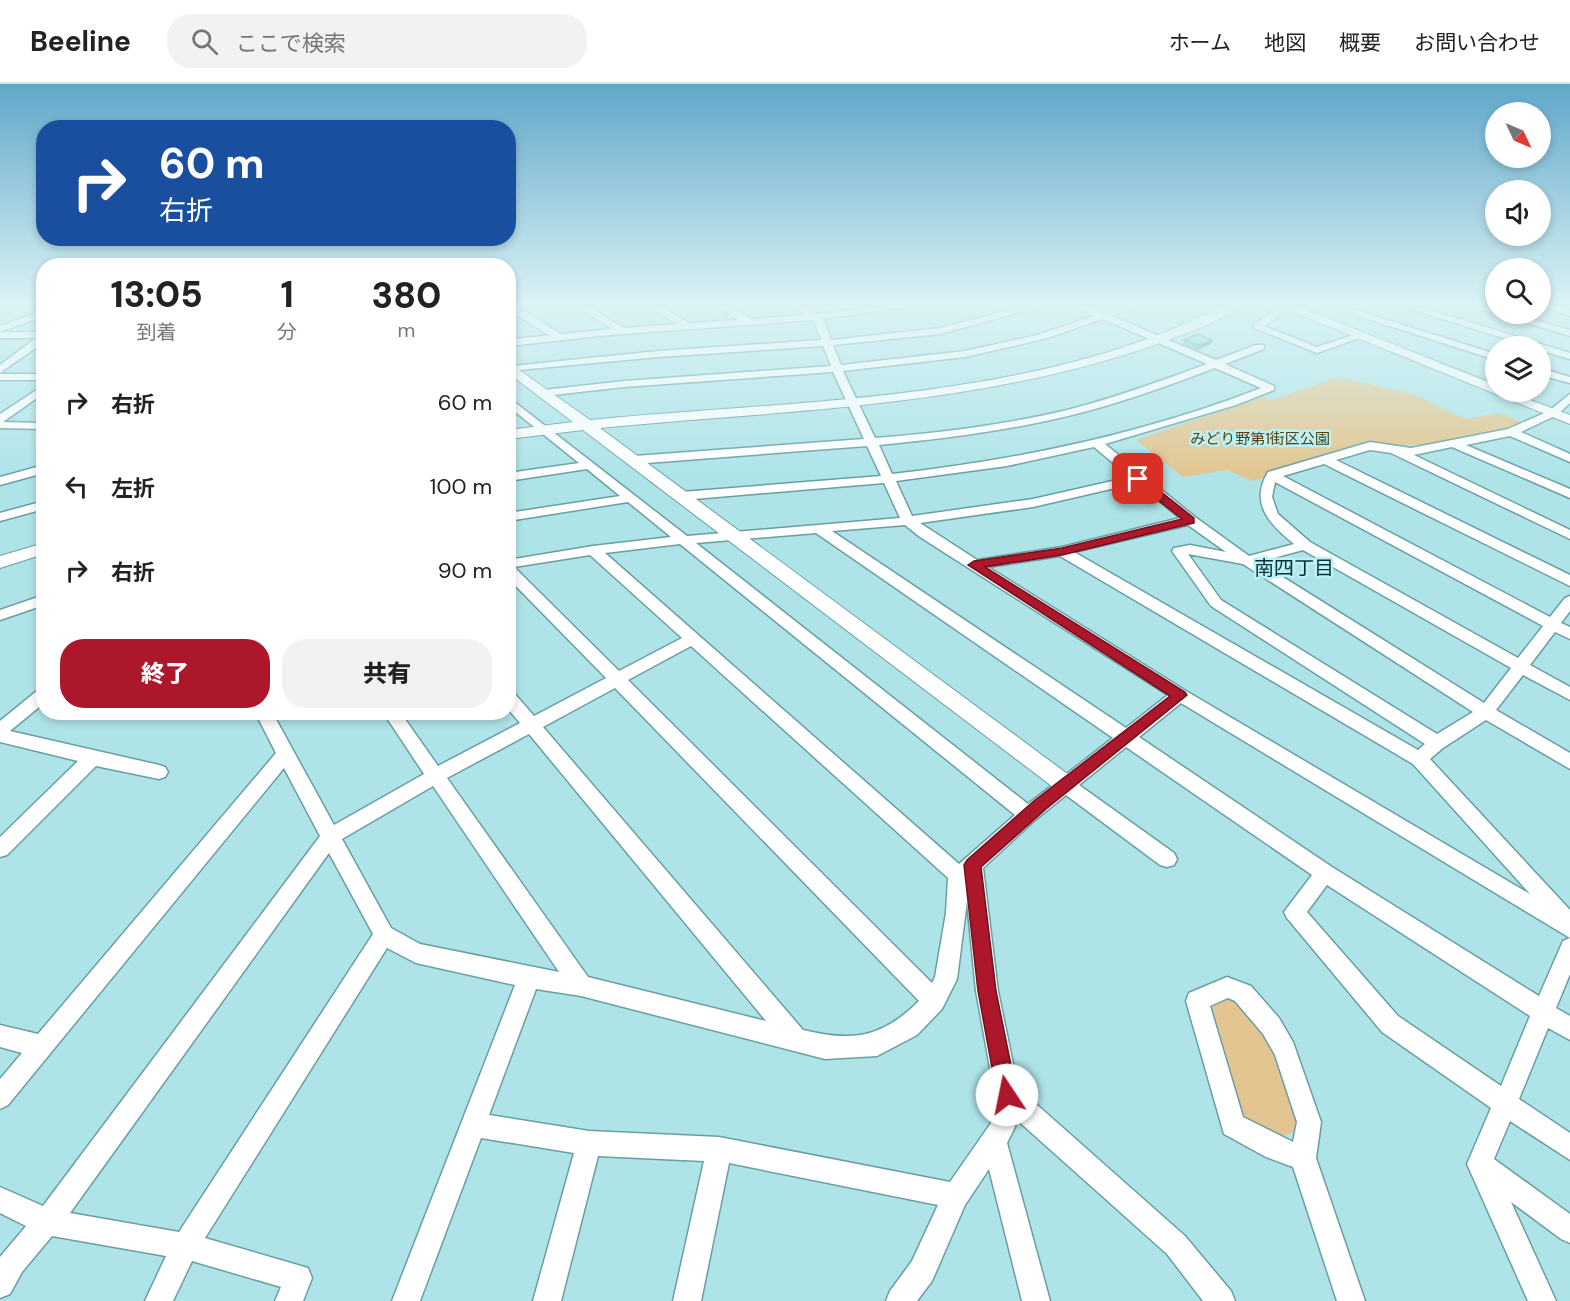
<!DOCTYPE html>
<html lang="ja">
<meta charset="utf-8">
<style>
:root{--surface:#fff;--page:#f2f2f2;--text:#222;--muted:#767676;--line:#e0e0e0;--accent:#ac172b}
body{margin:0;font-family:"DM Sans","Noto Sans JP",sans-serif;background:var(--page);color:var(--text);height:100vh;display:flex;flex-direction:column;font-size:22px;white-space:nowrap}
*{box-sizing:border-box;margin:0}
p{font-size:20px;color:var(--muted)}
.icon{flex:none;width:33px;height:33px;fill:none;stroke:currentColor;stroke-width:2;stroke-linecap:round;stroke-linejoin:round}
.map{position:relative;flex:1;overflow:hidden}
.details{position:absolute;left:36px;top:174px;width:480px;height:462px;display:flex;flex-direction:column;background:var(--surface);border-radius:24px;box-shadow:0 3px 9px #0003}
.details>*{flex:none}
.banner{position:absolute;left:36px;top:36px;width:480px;height:126px;border-radius:24px;box-shadow:0 3px 9px #0003;background:#1a4fa0;color:#fff;overflow:hidden}
.needle{width:39px;rotate:134deg}
.buttons{position:absolute;left:1485px;top:18px;display:grid;gap:12px}
.buttons a{display:grid;place-items:center;width:66px;height:66px;border-radius:50%;background:var(--surface);box-shadow:0 3px 9px #0003;font-size:30px}
.pin{position:absolute;display:grid;place-items:center;width:51px;height:51px;color:#fff;margin:-26px;border-radius:12px;box-shadow:0 3px 9px #0006}
.me{position:absolute;width:66px;margin:-33px;rotate:349deg;stroke-linejoin:round;filter:drop-shadow(0 0 4px #0008)}
.turn{display:flex;align-items:center;gap:21px;height:126px;padding:0 24px;font-size:27px}
.turn .icon{width:78px;height:78px;stroke-width:2.5}
.turn b{display:block;font-size:42px;line-height:51px}
.eta{display:flex;justify-content:space-evenly;align-items:center;height:102px;text-align:center}
.eta b{font-size:36px;font-weight:800;line-height:42px}
.action{display:flex;gap:12px;margin-top:auto;padding:12px 24px}
.action a{flex:1;height:69px;border-radius:24px;background:var(--accent);color:#fff;font-size:24px;font-weight:800;line-height:69px;text-align:center}
.action a+a{background:var(--page);color:var(--text)}
ul{padding:0;list-style:none}
li{display:flex;align-items:center;gap:18px;height:84px;padding:0 24px}
li div{flex:1}
li b{display:block;font-size:22px}
li em{font-style:normal}
header{display:flex;align-items:center;gap:36px;box-sizing:border-box;height:84px;padding:0 30px;background:var(--surface);border-bottom:2px solid var(--line)}
header strong{font-size:28px}
nav{display:flex;gap:33px;margin-inline-start:auto;font-size:21px}
.search{width:420px;height:54px;background:var(--page);display:flex;align-items:center;gap:15px;box-sizing:border-box;padding:0 21px;border-radius:24px;color:var(--muted);font-size:22px}
.map>svg:first-child{display:block}
.green{fill:#e2c590}
.lines{fill:none;stroke-linecap:round;stroke-linejoin:round}
.minor-casing{stroke:#699ea2;stroke-width:3}
.tertiary-casing{stroke:#699ea2;stroke-width:2}
.minor{fill:#fff;fill-rule:evenodd}
.tertiary{fill:#fff;fill-rule:evenodd}
.wall{fill:#6bb8ab}
.shaded-wall{fill:#57968b}
.building{fill:#7cd6c7;stroke:#57968b;stroke-width:1.5}
.route{fill:#ac172b;stroke:#700f1c;stroke-width:1.5}
.labels{text-anchor:middle;stroke-width:5;stroke-linejoin:round;paint-order:stroke}
.far-park-label{font-size:15px;fill:#553e0b;stroke:#bbf2f6}
.neighbourhood-label{font-size:20px;fill:#063134;stroke:#bbf2f6}
</style>
<header>
<strong>Beeline</strong>
<div class="search"><svg class="icon" aria-label="search" viewBox="0 0 24 24"><circle cx="10" cy="10" r="6"/><path d="M15 15l6 6"/></svg>ここで検索</div>
<nav><a>ホーム</a><a>地図</a><a>概要</a><a>お問い合わせ</a></nav>
</header>
<div class="map">
<svg width="1570" height="1217" viewBox="0 0 1570 1217">
<rect width="100%" height="100%" fill="#aee4e8"/>
<path class="green" d="M1339,293L1412,310L1465,335L1500,329L1524,339L1500,349L1455,360L1370,362L1253,397L1227,386L1183,393L1136,356L1263,313L1272,316Z
M1224,914L1244,920L1268,943L1301,1032L1295,1048L1277,1054L1235,1030L1210,924Z"/>
<g class="lines">
<g class="minor-casing">
<path id="minor" d="M508,221H514L561,250L612,245L575,221H586L624,244L677,240L646,221H658L690,239L739,236L714,221H726L752,235L804,231L788,221H800L817,230L891,221H920L823,235L831,256L940,244L1029,221H1046L940,250L833,261L841,281L965,267L1037,251L1094,232L1072,221H1086L1103,229L1125,221H1140L1112,232L1216,276L1256,261H1264V265L1225,280L1274,302V306L1236,321L1105,360L1195,433L1249,472L1294,460C1270,441 1249,419 1268,388L1370,358L1411,364L1508,345L1549,327L1570,310V319L1557,331L1521,348L1570,370V378L1510,352L1466,361L1570,405V414L1452,363L1414,371L1570,446V455L1391,369L1370,366L1336,376L1570,491V502L1324,380L1283,392L1550,533L1565,514L1570,512V527L1561,539L1570,543V555L1555,548L1530,581L1570,603V616L1523,591L1496,626L1570,669V685L1486,636L1443,664L1430,675L1570,826V890L1556,924L1570,932V956L1548,944L1519,1015L1570,1049V1076L1510,1037L1494,1075L1570,1130V1159L1561,1155L1511,1118L1556,1217H1528L1467,1080L1491,1024L1382,948L1287,834L1284,828L1312,791L1126,663L1079,701L1174,769L1177,775L1174,781L1167,783L1160,781L1066,711L1035,736L983,784L998,907L1018,1004L1185,1152L1231,1207L1235,1217H1203L1167,1170L1016,1035L1015,1043L1007,1059L1050,1217H1022L989,1085L965,1121L932,1197L917,1217H886L890,1207L912,1177L938,1121L729,1079L701,1217H673L704,1077L598,1072L561,1217H533L574,1069L481,1054L420,1217H392L515,901L416,879L387,864L205,1154L308,1184L312,1194L303,1217H275L281,1203L192,1177L173,1217H145L166,1172L52,1152L22,1188L10,1210L0,1214V1173L26,1142L0,1129V1103L43,1122L320,752L284,684L8,1021L0,1025V995L22,969L0,963V941L38,950L276,669L255,628H272L334,741L424,690L383,628H400L438,682L520,639L508,625V607L514,609L534,632L606,594L508,494V476L593,462L671,453L628,418L508,437V429L620,412L587,385L508,397V389L579,379L508,322V313L687,452L900,434L884,399L682,416L676,412L682,408L881,392L867,362L634,380L628,376L634,372L864,355L833,288L624,303L544,312L538,309L544,306L624,297L831,282L823,262L658,273L508,287V283L512,282L658,267L821,256L814,236L610,251L508,262V256L549,251L508,226ZM1103,235L1207,280C1161,297 1114,314 1067,326C1004,341 939,349 875,354L843,287L965,273L1044,255ZM1215,284L1261,304C1143,350 1018,376 892,390L879,361C942,355 1006,347 1068,332C1118,320 1167,302 1215,284ZM1094,363L1130,393L1033,415L912,432L896,397L1007,382ZM1275,398L1543,542L1518,574L1310,458L1278,430L1272,413ZM1137,399L1180,434L1062,463L977,476L920,439L1033,423ZM905,441L920,453L1168,611L1126,644L832,447ZM1188,441L1226,468L1190,461L1174,464L1172,467L1211,522L1425,660L1418,666L1074,468ZM816,449L1113,654L1028,720L696,459ZM680,460L1015,731L959,780L605,469ZM1303,466L1511,584L1484,619L1259,478ZM1188,470L1243,480L1473,628L1437,650L1221,516ZM590,471L682,554L619,587L514,483ZM1060,472L1413,680L1530,810L1186,607L988,483ZM691,562L948,794L946,829L935,893L932,899L628,596ZM615,604L919,917C882,954 853,958 803,946L543,643ZM1181,619L1570,854L1563,857L1539,912L1332,783L1139,653ZM529,650L766,937L588,893L447,694ZM433,702L559,888L420,860L391,844L342,755ZM329,769L373,850L179,1148L70,1129ZM1327,801L1530,932L1501,1002L1398,932L1307,828ZM967,817L976,907L995,1011L991,1039L950,1098L719,1053L589,1047L489,1031L536,905L581,912L825,975L877,972L917,951L942,925L957,895Z
M1283,221L1292,223L1264,242L1317,263L1360,249L1365,252L1317,269L1254,244V240Z
M1324,221H1339L1496,270V276Z
M1398,221H1414L1570,269V275L1540,266V262H1529Z
M1471,221L1496,224V230H1497L1493,229L1472,223Z
M1540,221H1555L1570,226V232Z
M44,226V232L0,248V242Z
M1498,230H1512L1570,246V252Z
M0,248H44V258L0,289V281L36,254H0Z
M1540,284L1570,293V299L1540,291Z
M0,290H44V296H0Z
M44,301V309L3,338L44,339V345L0,344V330Z
M44,381V389L0,401V393Z
M44,417V425L0,437V429Z
M44,511V521L0,536V526Z
M44,604V619L10,647L159,681L165,683L168,688L165,693L159,695L96,682L7,771L0,773V753L78,677L0,658V637L38,606Z
M1227,893L1251,902L1279,934L1293,958L1321,1038L1316,1074L1365,1217H1337L1293,1083L1266,1073L1224,1050L1186,917L1189,909ZM1228,914L1235,917L1263,950L1275,971L1297,1038L1293,1058L1243,1033L1210,922Z"/>
</g>
<g class="tertiary-casing">
<path id="tertiary" d="M1224,221H1240C1221,238 1181,251 1157,260C979,323 787,326 600,344L1073,694L1077,700L1073,706L1065,709L1057,706L583,346L508,355V346L573,338L508,289V278L590,336C792,316 1042,318 1224,221Z
M1276,221H1294L1496,301V308H1509L1570,331V340Z
M44,459V470L0,484V472Z"/>
</g>
<use href="#minor" class="minor"/>
<use href="#tertiary" class="tertiary"/>
</g>
<path class="wall" d="M1184,256H1212L1211,260L1197,266L1183,260Z"/>
<path class="shaded-wall" d="M1212,256L1211,260L1197,266L1198,262Z"/>
<path class="building" d="M1198,250L1212,256L1198,262L1184,256Z"/>
<linearGradient id="sky" x2="0" y2="1"><stop stop-color="#5fa7c9"/><stop offset="0.56" stop-color="#dbf3f5"/><stop offset="1" stop-color="#dbf3f5" stop-opacity="0"/></linearGradient>
<rect width="1570" height="392" fill="url(#sky)"/>
<path class="route" d="M1134,392H1141L1194,434V439L1062,471L985,483L1185,608L1187,611L1046,725L981,783L996,907L1017,1011L1014,1018L1007,1021L1000,1018L997,1011L978,907L964,781L967,776L1035,716L1170,612L968,481L974,477L1062,464L1182,435L1134,397Z"/>
<g class="labels">
<g class="far-park-label">
<text x="1260" y="360">みどり野第1街区公園</text>
</g>
<g class="neighbourhood-label">
<text x="1294" y="491">南四丁目</text>
</g>
</g>
</svg>
<div class="buttons">
<a><svg class="needle" viewBox="-14 -14 28 28"><path d="M0-13l5 13h-10z" fill="#e53935"/><path d="M0 13l5-13h-10z" fill="#767676"/></svg></a>
<a><svg class="icon" aria-label="sound" viewBox="0 0 24 24"><path d="M4 9h4l5-4v14l-5-4H4zM17 9q2 3 0 6"/></svg></a>
<a><svg class="icon" aria-label="search" viewBox="0 0 24 24"><circle cx="10" cy="10" r="6"/><path d="M15 15l6 6"/></svg></a>
<a><svg class="icon" aria-label="layers" viewBox="0 0 24 24"><path d="M12 4l9 5-9 5-9-5zM3 14l9 5 9-5"/></svg></a>
</div>
<div class="pin" style="left:1138px;top:395px;background:#d93025"><svg class="icon" aria-label="arrive" viewBox="0 0 24 24"><path d="M6 21V4h12l-3 4 3 4H6"/></svg></div>
<svg class="me" style="left:1007px;top:1011px" viewBox="-20 -20 40 40"><circle r="19" fill="#fff"/><path d="M0-13L10 11 0 6-10 11z" fill="#ac172b"/></svg>
<div class="banner">
<div class="turn"><svg class="icon" aria-label="right" viewBox="0 0 24 24"><path d="M7 20v-9h11M14 6l5 5-5 5"/></svg><div><b>60 m</b>右折</div></div>
</div>
<section class="details">
<div class="eta">
<div><b>13:05</b><p>到着</p></div>
<div><b>1</b><p>分</p></div>
<div><b>380</b><p>m</p></div>
</div>
<ul>
<li><svg class="icon" aria-label="right" viewBox="0 0 24 24"><path d="M7 20v-9h11M14 6l5 5-5 5"/></svg><div><b>右折</b></div><em>60 m</em></li>
<li><svg class="icon" aria-label="left" viewBox="0 0 24 24"><path d="M17 20v-9H6M10 6l-5 5 5 5"/></svg><div><b>左折</b></div><em>100 m</em></li>
<li><svg class="icon" aria-label="right" viewBox="0 0 24 24"><path d="M7 20v-9h11M14 6l5 5-5 5"/></svg><div><b>右折</b></div><em>90 m</em></li>
</ul>
<div class="action"><a>終了</a><a>共有</a></div>
</section>
</div>
